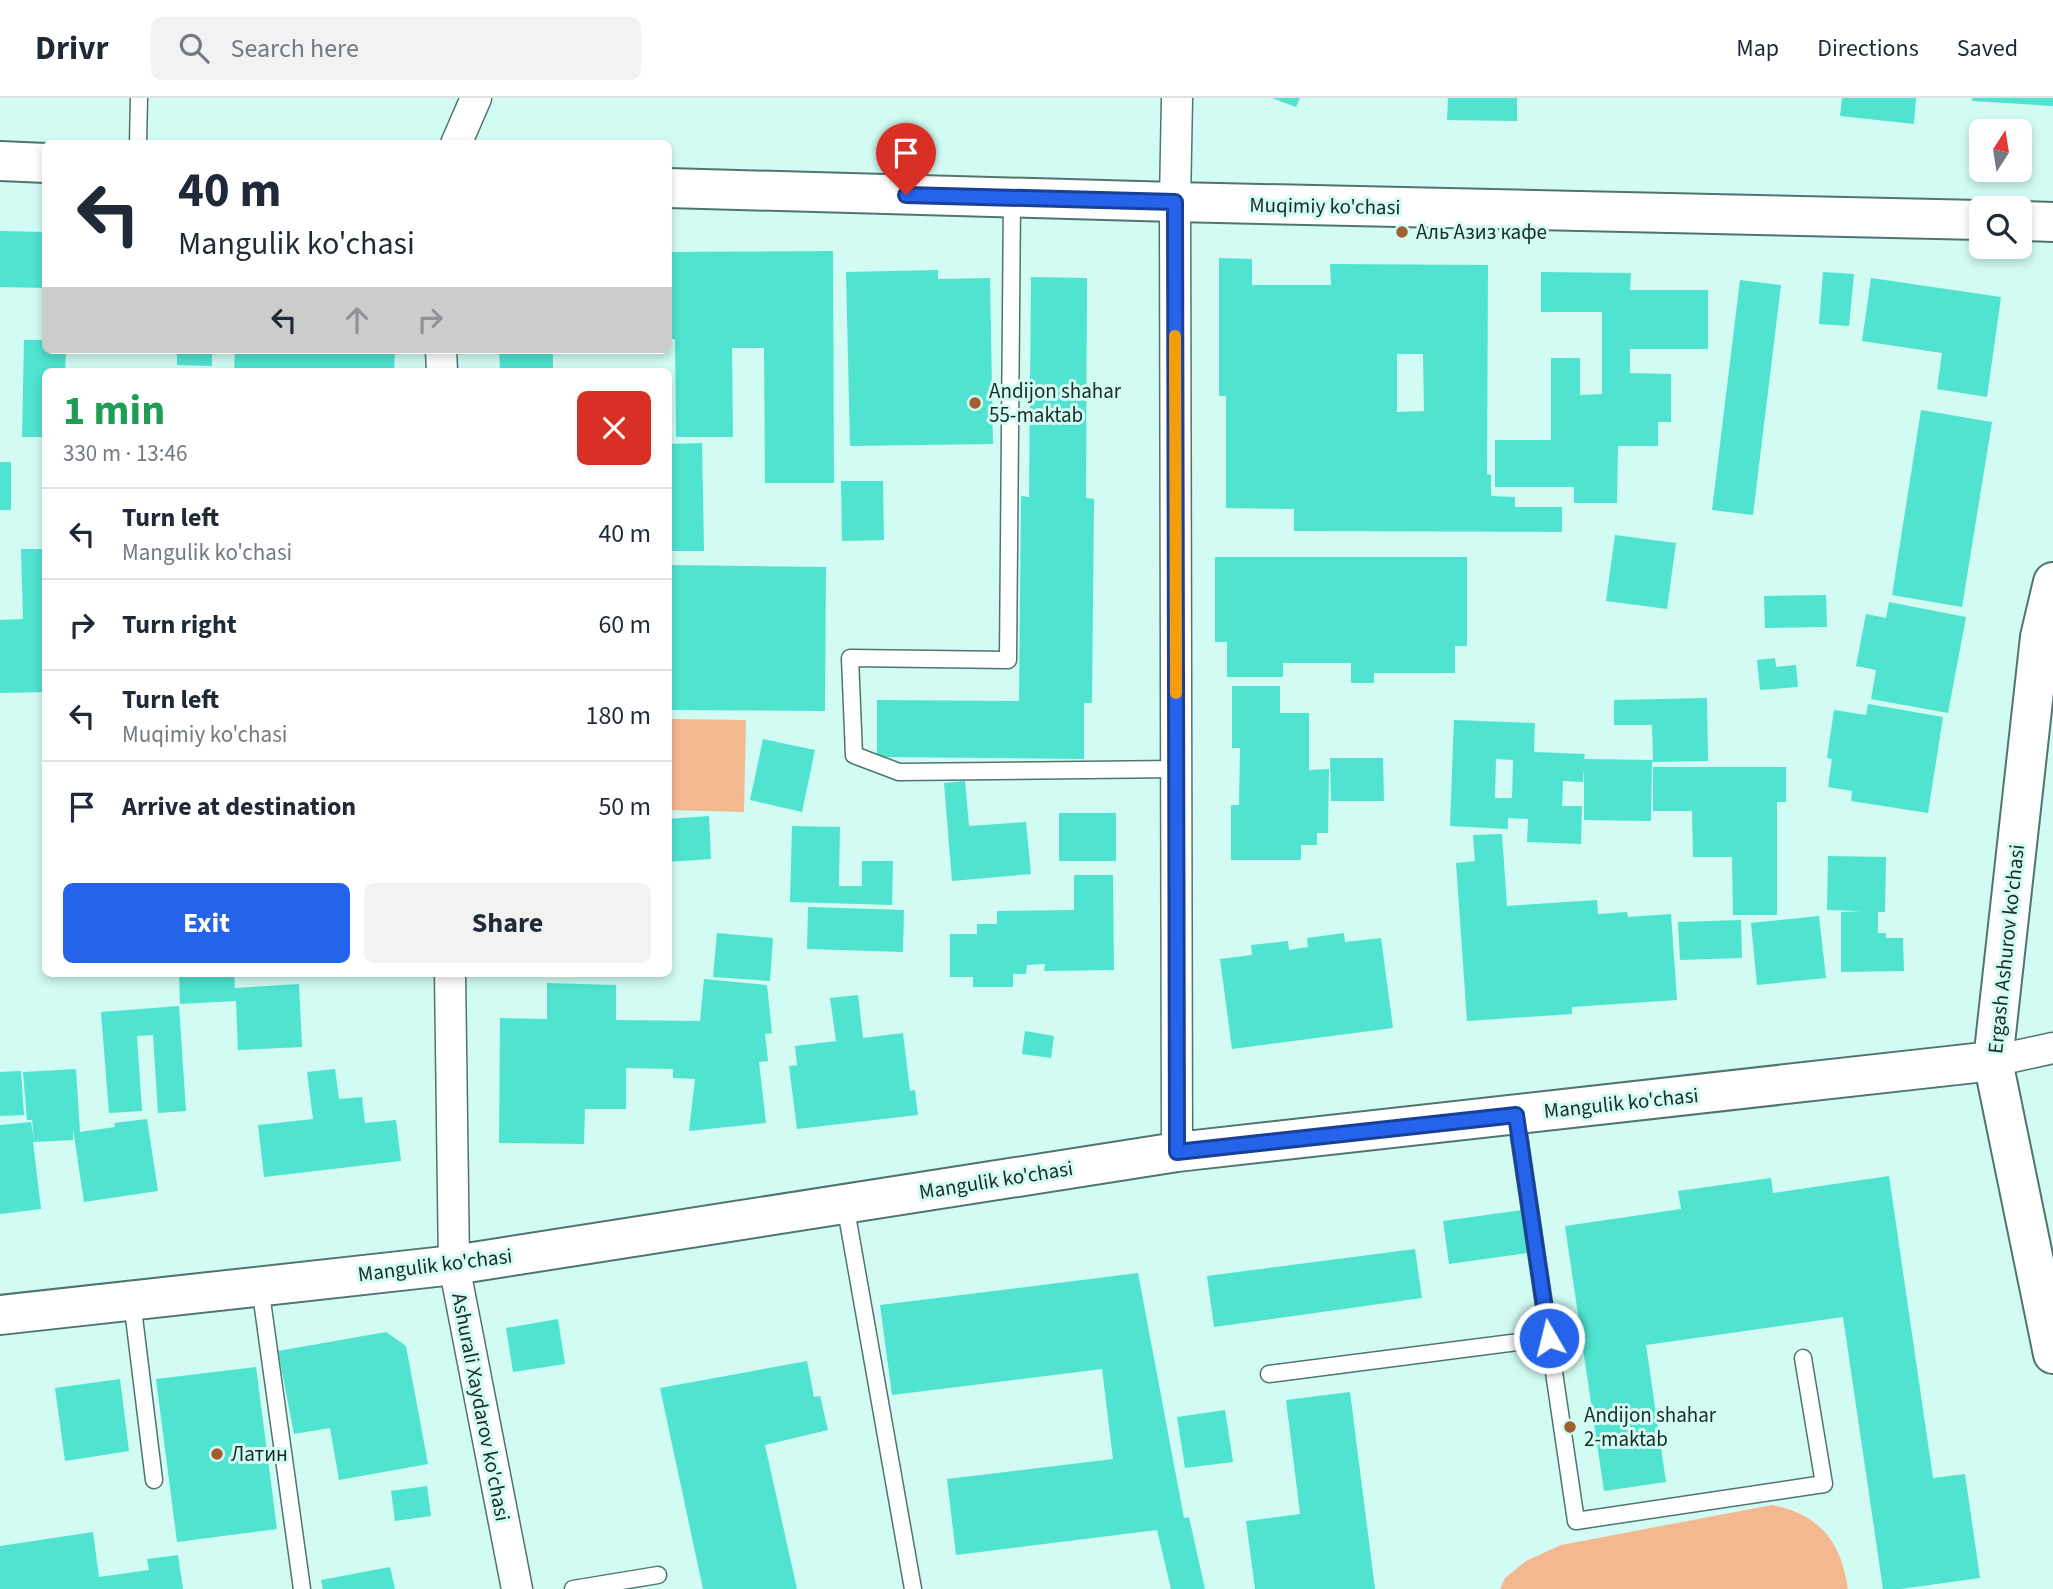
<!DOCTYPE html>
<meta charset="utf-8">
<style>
:root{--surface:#fff;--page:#f2f2f3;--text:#1f2937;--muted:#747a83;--line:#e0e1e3;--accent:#2563eb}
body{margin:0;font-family:"Source Sans 3",sans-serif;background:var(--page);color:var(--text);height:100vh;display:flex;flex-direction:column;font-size:26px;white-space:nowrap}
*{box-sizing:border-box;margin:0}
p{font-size:23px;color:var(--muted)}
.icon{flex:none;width:38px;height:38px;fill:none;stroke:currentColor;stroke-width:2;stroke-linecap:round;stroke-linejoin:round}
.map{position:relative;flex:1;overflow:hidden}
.sheet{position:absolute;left:42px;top:270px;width:630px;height:609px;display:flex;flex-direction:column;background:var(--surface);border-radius:10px;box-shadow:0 4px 10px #0003}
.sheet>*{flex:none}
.hud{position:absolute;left:42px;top:42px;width:630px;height:214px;border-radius:10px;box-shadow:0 4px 10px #0003;background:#fff;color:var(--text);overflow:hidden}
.needle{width:46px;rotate:12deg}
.tools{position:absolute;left:1969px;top:21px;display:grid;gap:14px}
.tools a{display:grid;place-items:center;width:63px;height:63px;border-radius:10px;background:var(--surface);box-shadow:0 4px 10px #0003;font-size:35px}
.pin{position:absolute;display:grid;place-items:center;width:60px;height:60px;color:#fff;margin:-72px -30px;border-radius:50% 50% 50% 0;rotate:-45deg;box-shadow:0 0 7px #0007}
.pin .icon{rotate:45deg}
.me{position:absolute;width:77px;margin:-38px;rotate:352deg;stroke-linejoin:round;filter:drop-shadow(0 0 5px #0008)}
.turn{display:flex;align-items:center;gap:24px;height:147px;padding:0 21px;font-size:32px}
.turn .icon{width:91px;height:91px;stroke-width:2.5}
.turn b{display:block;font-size:49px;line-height:60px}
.lanes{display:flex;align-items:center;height:66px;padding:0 21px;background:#0003;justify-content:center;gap:35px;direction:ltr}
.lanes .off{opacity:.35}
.round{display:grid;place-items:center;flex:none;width:74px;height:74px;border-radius:10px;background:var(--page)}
.head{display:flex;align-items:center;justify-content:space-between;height:119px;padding:0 21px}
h1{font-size:42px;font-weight:700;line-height:52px;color:#1e9e55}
.cta{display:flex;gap:14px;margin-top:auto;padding:14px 21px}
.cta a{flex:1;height:80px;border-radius:10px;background:var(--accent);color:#fff;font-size:28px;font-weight:700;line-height:80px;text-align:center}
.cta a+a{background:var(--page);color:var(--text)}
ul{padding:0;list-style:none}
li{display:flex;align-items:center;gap:21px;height:91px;padding:0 21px;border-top:2px solid var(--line)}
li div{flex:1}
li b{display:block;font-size:26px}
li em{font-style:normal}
header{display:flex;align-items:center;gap:42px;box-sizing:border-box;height:98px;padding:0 35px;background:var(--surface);border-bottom:2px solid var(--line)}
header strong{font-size:33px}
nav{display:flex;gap:38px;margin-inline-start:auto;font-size:24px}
.search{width:490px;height:63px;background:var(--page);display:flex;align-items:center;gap:18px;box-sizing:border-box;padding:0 24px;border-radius:10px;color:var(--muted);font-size:26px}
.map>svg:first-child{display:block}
.green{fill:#f4b891}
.building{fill:#4fe3d0;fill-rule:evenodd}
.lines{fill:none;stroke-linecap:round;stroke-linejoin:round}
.service-casing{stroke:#4f756e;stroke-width:19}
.minor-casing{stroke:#4f756e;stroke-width:33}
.tertiary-casing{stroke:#4f756e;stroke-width:42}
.service{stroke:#fff;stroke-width:16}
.minor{stroke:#fff;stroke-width:30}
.tertiary{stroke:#fff;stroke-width:38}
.route-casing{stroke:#184099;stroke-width:18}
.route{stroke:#2563eb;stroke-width:12}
.slow{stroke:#f59e0b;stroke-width:12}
.poi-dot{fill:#a25e2e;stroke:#d1fbf3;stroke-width:2.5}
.labels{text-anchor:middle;stroke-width:6;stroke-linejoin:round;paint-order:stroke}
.street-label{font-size:21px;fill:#1b2b28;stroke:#d1fbf3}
.poi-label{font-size:21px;fill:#1b2b28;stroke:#d1fbf3;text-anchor:start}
</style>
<header>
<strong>Drivr</strong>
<div class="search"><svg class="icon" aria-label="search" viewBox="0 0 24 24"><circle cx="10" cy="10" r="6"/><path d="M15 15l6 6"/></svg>Search here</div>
<nav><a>Map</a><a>Directions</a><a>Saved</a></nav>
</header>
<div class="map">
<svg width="2053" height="1491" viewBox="0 0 2053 1491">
<rect width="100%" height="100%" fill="#d1fbf3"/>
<path class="green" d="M669,621L746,622L744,714L669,712Z
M1772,1407C1820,1417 1841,1443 1848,1491H1500L1505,1480L1526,1463L1561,1447Z"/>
<path class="building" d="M1272,0H1300L1296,9Z
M1448,0H1517V23L1447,22Z
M1842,0H1916L1914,26L1840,18Z
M1972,0H2053V8L1972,3Z
M0,133L46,134V190L0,189Z
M833,153L834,385H765L764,250H732L733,339H676L675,241H668V154Z
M1219,160L1252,161V187H1331L1330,166L1488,167L1487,376L1491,377V398L1515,399V409H1562V434L1294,433V411L1226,410V298H1219ZM1397,256H1423L1424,313L1397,314Z
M938,172V181L990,180L993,346L850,348L846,174Z
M1541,174L1631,175L1630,192H1708V251H1630V275L1671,276V324H1658V348H1618L1617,405H1574V389H1495V342H1551V260H1580V297L1602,296V214H1541Z
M1823,174L1854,176L1849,228L1819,226Z
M1031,179L1087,180L1086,400L1094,401L1092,605H1084V661L877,659V602L1019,603L1021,398L1029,399Z
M1871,180L2001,199L1987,299L1937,291L1942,255L1862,243Z
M1740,182L1781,187L1753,417L1712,412Z
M24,242H46V252H66L65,273H46V339H22Z
M177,252H212V268L177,267Z
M235,252H395L394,273H234Z
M499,252H553V273H500Z
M1921,312L1992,324L1962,509L1892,497Z
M702,345L704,453H668V346Z
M0,364H11V412H0Z
M841,383H883L884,442L842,443Z
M1615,437L1676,445L1667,511L1606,503Z
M21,451H46V594L0,595V522L23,521Z
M1215,459H1467V548H1455V575H1374V585H1351V565H1283V579H1227V544H1215Z
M668,467L826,469L825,613L668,612Z
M1826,497L1827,529L1765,530L1764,498Z
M1889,504L1966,519L1948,615L1871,601L1876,572L1856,568L1866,516L1886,520Z
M1775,560L1776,569L1796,567L1798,589L1760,592L1757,562Z
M1232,588H1280V615H1309V672L1329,671L1328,735H1317V747H1301V762H1231V707H1239L1240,650H1232Z
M1707,600L1708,663L1652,664L1651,723L1584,722V670L1583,684L1563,683L1562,708H1582L1581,746L1527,744L1528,721L1508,720V731L1450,728L1454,622L1535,625L1534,654L1585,656L1584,661L1653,662L1652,627H1614V602ZM1496,661L1513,662L1512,700H1495Z
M1868,606L1943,619L1928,715L1851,703L1852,693L1828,689L1832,661L1827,660L1834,612L1866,617Z
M763,641L815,652L802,714L750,702Z
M1330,660H1383L1384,703H1331Z
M1653,669H1786V704H1777V817H1733L1732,759H1693L1692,713H1653Z
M965,683L969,728L1026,724L1031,776L952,783L944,685Z
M1059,715H1116V763H1059Z
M709,718L711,761L668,764V721Z
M792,728L840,729L839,788H862V763H893L892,807L790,804Z
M1502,736L1507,808L1597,802L1598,816L1627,814L1628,819L1671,816L1677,902L1572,909V916L1467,923L1456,765L1475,763L1473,737Z
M1828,758L1886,759L1885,814H1878V835H1886V840H1903L1904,873L1841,874V814L1862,813L1827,812Z
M1074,777H1113L1114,872L1044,873L1045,866L1027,867L1026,876H1013V889H973V879H950V836H977V826H997V813L1074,812Z
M808,809L904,812L903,854L807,851Z
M1819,818L1826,880L1757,887L1751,825Z
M1741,822L1742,860L1680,862L1678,824Z
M717,835L773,840L770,883L713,879Z
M1344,835L1345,844L1381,840L1393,930L1232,951L1220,861L1252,857L1251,847L1288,843L1289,852L1308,849L1307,840Z
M179,875H234L235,890L299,886L302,949L238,952L236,903L180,906Z
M704,881L767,887L772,935L765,936L768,963L759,964L766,1025L689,1033L695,981L673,980V971L626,970V1011H585L584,1046L499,1045L500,920L547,921V885L616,887V922L700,923Z
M858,897L863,940L903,935L910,993L915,992L918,1017L797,1031L789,968L797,967L795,948L836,943L830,900Z
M179,908L186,1013L158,1015L153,937L137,938L142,1013L109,1015L101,914Z
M1025,933L1054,938L1051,960L1022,956Z
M76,971L80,1034L115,1029L114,1025L147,1021L158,1093L84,1104L73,1031V1042L33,1044L41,1111L0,1116V1027L31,1024L34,1041L32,1022H27L23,974Z
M335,971L339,1001L362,999L365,1025L396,1022L401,1063L264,1079L258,1027L313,1021L307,974Z
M21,973L24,1017L0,1018V974Z
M1889,1078L1933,1380L1965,1376L1980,1480L1901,1491H1883L1843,1219L1646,1247L1666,1384L1604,1393L1565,1128L1681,1111L1678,1093L1771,1080L1773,1095Z
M1522,1112L1528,1155L1449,1166L1443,1123Z
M1415,1151L1422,1200L1214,1229L1207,1178Z
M1138,1175L1184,1420L1189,1419L1205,1491H1171L1157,1432L956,1457L947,1381L1113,1361L1102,1271L892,1297L880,1207Z
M558,1221L565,1266L513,1274L506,1230Z
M386,1234L406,1248L428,1366L339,1382L330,1330L294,1336L278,1253Z
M807,1263L814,1299L820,1298L828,1332L765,1347L797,1491H703L660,1290Z
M256,1269L277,1431L177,1444L156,1281Z
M120,1281L129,1353L65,1363L55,1290Z
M1350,1294L1375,1491H1255L1246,1423L1300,1416L1286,1302Z
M1225,1312L1233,1364L1185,1370L1177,1319Z
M427,1388L431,1418L395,1423L391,1393Z
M93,1434L99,1479L149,1472L147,1461L178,1457L183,1491H0V1448Z
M390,1469L395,1491H323L321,1482Z"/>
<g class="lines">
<g class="service-casing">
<path id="service" d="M138,46L139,0
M1012,100L1008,562L850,560L854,657L899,674L1176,671
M1516,1017L1576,1423L1824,1386L1803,1260
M845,1106L913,1491
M260,1188L302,1491
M132,1203L154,1382
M1269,1276L1549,1240
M573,1491L658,1477"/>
</g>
<g class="minor-casing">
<path id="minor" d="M1177,0L1175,104L1177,1054
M456,46L476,0
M441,252L442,273
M450,875L454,1167L517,1491
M1993,963L2053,950"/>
</g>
<g class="tertiary-casing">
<path id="tertiary" d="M0,63L46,65
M668,90L1175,104L1981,122
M2020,123L2053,124
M2053,484L2040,539L1993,963L2053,1256
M0,1217L454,1167L1177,1054L1993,963"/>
</g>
<use href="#service" class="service"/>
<use href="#minor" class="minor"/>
<use href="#tertiary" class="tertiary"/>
</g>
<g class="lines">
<g class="route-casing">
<path id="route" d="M906,97L1175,104L1177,1054L1516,1017L1549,1240"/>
</g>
<use href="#route" class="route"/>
<path class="slow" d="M1175,238L1176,595"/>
</g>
<g class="poi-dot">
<circle cx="1402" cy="134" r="7"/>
<circle cx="975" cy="305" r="7"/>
<circle cx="1570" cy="1329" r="7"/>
<circle cx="217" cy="1356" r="7"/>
</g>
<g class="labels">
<g class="street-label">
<text transform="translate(1325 108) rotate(1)" y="7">Muqimiy ko'chasi</text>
<text transform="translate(2006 851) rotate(-84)" y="7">Ergash Ashurov ko'chasi</text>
<text transform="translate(1621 1005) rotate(-6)" y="7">Mangulik ko'chasi</text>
<text transform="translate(996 1082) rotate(-9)" y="7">Mangulik ko'chasi</text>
<text transform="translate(435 1167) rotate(-7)" y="7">Mangulik ko'chasi</text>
<text transform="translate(481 1309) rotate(79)" y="7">Ashurali Xaydarov ko'chasi</text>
</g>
<g class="poi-label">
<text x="1416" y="141">Аль Азиз кафе</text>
<text x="989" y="300">Andijon shahar<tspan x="989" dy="24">55-maktab</tspan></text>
<text x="1584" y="1324">Andijon shahar<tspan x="1584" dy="24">2-maktab</tspan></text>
<text x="231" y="1363">Латин</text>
</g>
</g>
</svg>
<div class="tools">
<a><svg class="needle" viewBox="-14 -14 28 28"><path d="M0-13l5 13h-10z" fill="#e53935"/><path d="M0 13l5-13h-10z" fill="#747a83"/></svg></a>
<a><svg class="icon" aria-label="search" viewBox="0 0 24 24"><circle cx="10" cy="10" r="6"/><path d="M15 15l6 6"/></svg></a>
</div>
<div class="pin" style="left:906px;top:97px;background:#d93025"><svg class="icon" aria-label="arrive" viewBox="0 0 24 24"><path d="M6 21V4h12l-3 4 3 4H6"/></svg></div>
<svg class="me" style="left:1549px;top:1240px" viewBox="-20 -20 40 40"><circle r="17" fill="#2563eb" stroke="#fff" stroke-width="3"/><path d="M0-11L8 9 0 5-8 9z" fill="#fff"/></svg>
<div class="hud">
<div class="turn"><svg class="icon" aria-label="left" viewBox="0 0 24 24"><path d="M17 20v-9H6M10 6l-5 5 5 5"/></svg><div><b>40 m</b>Mangulik ko'chasi</div></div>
<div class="lanes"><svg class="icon" aria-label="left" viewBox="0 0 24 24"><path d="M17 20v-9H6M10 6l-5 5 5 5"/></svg><svg class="icon off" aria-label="ahead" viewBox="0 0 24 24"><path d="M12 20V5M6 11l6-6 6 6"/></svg><svg class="icon off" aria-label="right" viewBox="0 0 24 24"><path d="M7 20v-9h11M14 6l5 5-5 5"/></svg></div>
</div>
<section class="sheet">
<div class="head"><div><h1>1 min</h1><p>330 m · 13:46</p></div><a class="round" style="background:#d93025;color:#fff"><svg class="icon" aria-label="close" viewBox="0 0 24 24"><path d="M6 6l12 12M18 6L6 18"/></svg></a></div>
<ul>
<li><svg class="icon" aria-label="left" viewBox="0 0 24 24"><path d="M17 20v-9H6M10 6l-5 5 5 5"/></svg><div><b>Turn left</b><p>Mangulik ko'chasi</p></div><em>40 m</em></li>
<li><svg class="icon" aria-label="right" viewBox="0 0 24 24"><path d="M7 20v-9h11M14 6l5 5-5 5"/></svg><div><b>Turn right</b></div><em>60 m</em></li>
<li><svg class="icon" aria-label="left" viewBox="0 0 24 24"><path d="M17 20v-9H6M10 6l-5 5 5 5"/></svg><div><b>Turn left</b><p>Muqimiy ko'chasi</p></div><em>180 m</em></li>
<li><svg class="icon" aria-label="arrive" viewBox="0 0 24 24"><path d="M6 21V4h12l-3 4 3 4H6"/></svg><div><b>Arrive at destination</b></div><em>50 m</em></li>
</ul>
<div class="cta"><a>Exit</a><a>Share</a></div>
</section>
</div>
